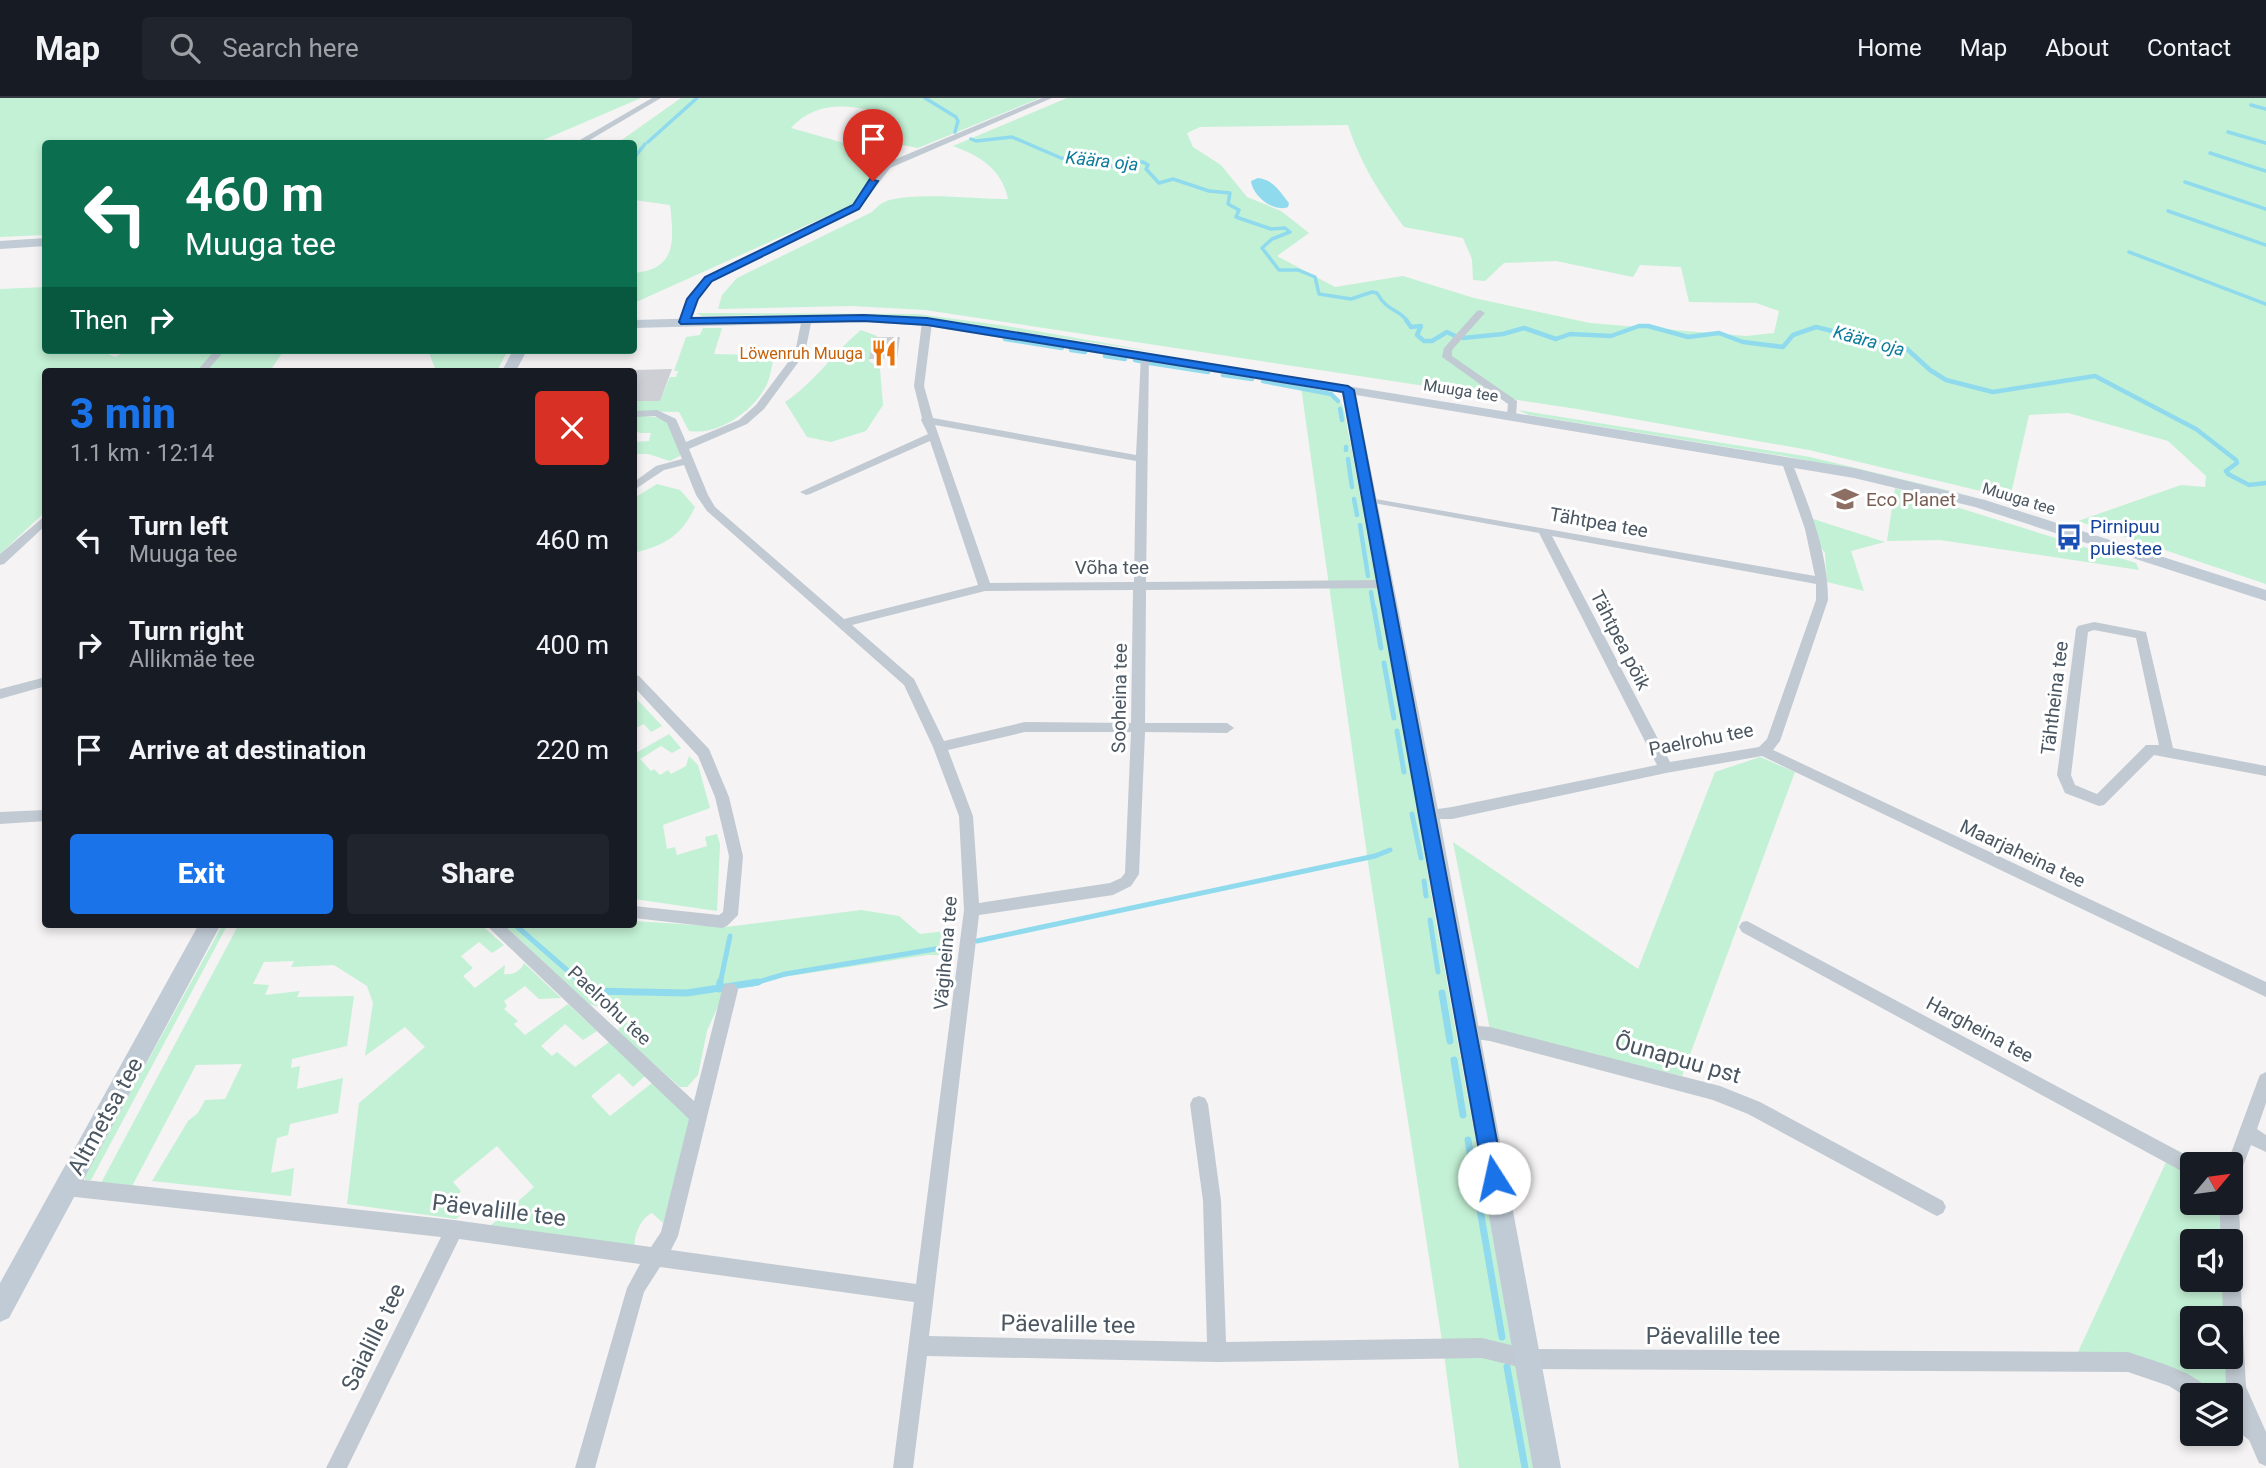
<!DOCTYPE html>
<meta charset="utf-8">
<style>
:root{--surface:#171b24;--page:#20242c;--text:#f1f3f6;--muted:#9ea1a6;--line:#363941;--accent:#1a73e8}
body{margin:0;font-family:Roboto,sans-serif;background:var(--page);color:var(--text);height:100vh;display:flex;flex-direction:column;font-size:26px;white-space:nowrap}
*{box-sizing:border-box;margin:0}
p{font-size:23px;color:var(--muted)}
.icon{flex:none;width:38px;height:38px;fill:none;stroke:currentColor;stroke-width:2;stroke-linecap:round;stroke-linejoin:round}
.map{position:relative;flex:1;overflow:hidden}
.side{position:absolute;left:42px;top:270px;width:595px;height:560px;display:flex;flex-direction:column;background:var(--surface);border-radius:7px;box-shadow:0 4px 10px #0003}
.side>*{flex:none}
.hud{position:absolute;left:42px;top:42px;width:595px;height:214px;border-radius:7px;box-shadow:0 4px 10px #0003;background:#0b6e4f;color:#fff;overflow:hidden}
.needle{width:46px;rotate:61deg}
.fabs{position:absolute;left:2180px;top:1054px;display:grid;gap:14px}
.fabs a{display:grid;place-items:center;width:63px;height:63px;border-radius:7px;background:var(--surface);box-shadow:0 4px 10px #0003;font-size:35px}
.pin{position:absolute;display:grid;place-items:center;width:60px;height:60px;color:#fff;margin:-72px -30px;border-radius:50% 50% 50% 0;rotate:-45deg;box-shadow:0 0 7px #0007}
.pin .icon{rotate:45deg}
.me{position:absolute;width:77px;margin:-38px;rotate:350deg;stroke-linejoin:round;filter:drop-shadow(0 0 5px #0008)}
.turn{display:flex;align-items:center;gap:24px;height:147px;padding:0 28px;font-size:32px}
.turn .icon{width:91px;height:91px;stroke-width:2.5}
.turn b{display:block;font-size:49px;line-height:60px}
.then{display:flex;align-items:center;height:66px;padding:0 28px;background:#0003;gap:14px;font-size:26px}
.round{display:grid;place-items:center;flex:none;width:74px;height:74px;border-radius:7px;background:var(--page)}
.summary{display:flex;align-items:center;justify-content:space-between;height:119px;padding:0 28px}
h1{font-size:42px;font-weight:800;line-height:52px;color:var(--accent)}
.action{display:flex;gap:14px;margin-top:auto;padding:14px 28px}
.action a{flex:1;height:80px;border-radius:7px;background:var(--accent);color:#fff;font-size:28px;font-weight:800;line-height:80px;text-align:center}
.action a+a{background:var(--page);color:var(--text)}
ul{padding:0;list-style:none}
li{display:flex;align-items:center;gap:21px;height:105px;padding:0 28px}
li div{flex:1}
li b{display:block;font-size:26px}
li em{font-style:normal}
header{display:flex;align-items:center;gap:42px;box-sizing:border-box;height:98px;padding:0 35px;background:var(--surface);border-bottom:2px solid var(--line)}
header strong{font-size:33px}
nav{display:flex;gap:38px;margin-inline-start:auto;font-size:24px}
.search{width:490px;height:63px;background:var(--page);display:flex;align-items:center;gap:18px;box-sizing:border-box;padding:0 24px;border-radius:7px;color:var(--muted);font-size:26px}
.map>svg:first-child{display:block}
.green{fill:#c3f1d5;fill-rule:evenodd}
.water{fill:#90daee}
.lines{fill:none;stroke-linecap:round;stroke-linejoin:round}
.stream-far3{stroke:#90daee;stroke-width:3.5}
.stream-far2{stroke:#90daee;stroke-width:4.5}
.stream-far1{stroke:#90daee;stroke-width:5}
.stream{stroke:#90daee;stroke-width:7}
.building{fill:#cdcfd5}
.street{fill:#c1cad2;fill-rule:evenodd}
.secondary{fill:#c1cbd6;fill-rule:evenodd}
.route{fill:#1a73e8;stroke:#114b97;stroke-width:2}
.labels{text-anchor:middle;stroke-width:6;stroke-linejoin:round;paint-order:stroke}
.far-food-label{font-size:16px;fill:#c56008;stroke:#fff;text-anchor:end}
.far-street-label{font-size:16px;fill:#4a5661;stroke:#fff}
.far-water-label{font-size:18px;font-style:italic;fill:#0c7c9b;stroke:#fff}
.education-label{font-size:19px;fill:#785e54;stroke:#fff;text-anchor:start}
.street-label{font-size:19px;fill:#4a5661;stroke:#fff}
.transit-label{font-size:19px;fill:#164399;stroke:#fff;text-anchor:start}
.near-street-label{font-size:23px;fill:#4a5661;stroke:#fff}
</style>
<header>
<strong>Map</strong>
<div class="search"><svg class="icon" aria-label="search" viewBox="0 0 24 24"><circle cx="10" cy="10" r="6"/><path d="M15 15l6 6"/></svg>Search here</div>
<nav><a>Home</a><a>Map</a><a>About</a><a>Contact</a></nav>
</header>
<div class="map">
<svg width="2266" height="1370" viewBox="0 0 2266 1370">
<rect width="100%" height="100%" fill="#f5f3f3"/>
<path class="green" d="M0,0H641L536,45L46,46L45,137L0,139Z
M681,0H1040L918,50L902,47L903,40L892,18C856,7 818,0 791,30L862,50L879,74L865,101L634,205V175C677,171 674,143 670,107L634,102V46H616Z
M1067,0H2266V486L2078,423L2181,387L2205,389L2206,378L2168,343L2068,315L2029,317L2010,400L1809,352L1577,311L925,212L851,208L718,211L722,197L737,180L872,114C878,108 882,104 890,102C921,94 975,101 1008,101C1002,71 980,58 953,48ZM1348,27C1360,65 1380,96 1404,129L1463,140L1472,161L1473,182L1485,183L1504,165L1556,163L1633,179L1640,167L1681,169L1689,204L1756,205L1779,213L1774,235L1746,238L1590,225L1474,200L1403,178L1335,189L1277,158L1309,135L1281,113L1247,99L1221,67L1193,49L1187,35L1200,29Z
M45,189L46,252H99L115,259L128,252H284L270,273H46L45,414L0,456V191Z
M696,215L917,216L1007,228L1162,255L933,221L832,217L702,218Z
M703,230H722L714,256L753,257L773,264C771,271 770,280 767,286C755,312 718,338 689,333L679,314L634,313V303L660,302L670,279H676L678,273H674L686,239L700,237Z
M861,232L877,238L869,263L880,271L883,307L866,333L831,344L807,339L785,304C814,285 834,254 861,232Z
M428,252H508L497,273H436Z
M1301,289C1351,299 1340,300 1351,347L1405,632L1434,813L1535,1370H1459L1444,1256L1369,771Z
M1518,312L1810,359L1976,399L1790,359L1529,317Z
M634,317L665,320L681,354L680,358L670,363L648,356H634V344L649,343L651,335H640L634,332Z
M657,386L680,392L695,409C681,439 664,447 634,455V400Z
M1895,390L2136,465L2139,472L1940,442L1887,443Z
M1810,420L1885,444L1851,453L1864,493L1827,484L1825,455L1815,441Z
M634,598L662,628L651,634L644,626L634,631Z
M669,636L681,650L672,655L661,648L640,661L651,673L654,671L660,677L668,672L671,676L686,668L689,658L698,667L710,710L663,727L667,751L675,749L677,757L707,748L705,739L717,736L720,746L717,813L634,801V656Z
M1760,659L1795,674L1682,978L1490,932L1453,744L1638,871L1715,674Z
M861,812L899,818L920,836L946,833L954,841L951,857H927L750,884L722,899L707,933L698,977L687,989H680L618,934L622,921L603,910L589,906L503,826H634V823L726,829Z
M223,826H228L91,1082H85V1077Z
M239,826H480L504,847L492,855L479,844L461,858L473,870L463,878L475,890L505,867L504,876C513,877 520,874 524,865L561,900L539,901L525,888L504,903L507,908L504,911L518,923L514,926L525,937L568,906L597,933L583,942L565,926L541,948L552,958L557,954L575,969L609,944L645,978L633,989L619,975L591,998L610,1018L652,985L691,1021L663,1125L652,1115C641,1120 633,1138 635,1150L488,1130L534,1089L497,1048L453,1084L461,1093L456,1099L467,1112L456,1121L347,1106L359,1005L425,949L405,929L365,958L373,905L367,888L334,867L291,869L294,863L264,864L253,886L269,887L265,897L300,893L297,899L354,898L347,948L292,961L291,970L300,968L297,991L343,980L338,1015L290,1026L288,1037L277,1040L271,1075L294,1070L291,1098L152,1083L188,1023L198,1015L205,1002L225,1001L242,966L196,967L131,1090L100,1087Z
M2168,1060L2193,1074V1104H2224L2225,1143H2193V1181H2227L2229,1220H2193V1258H2230L2233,1311L2231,1297H2208L2077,1256Z"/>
<path class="water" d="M1258,80C1274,82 1280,94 1289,105L1288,109C1273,115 1252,97 1251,83Z"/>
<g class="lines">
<path class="stream-far3" d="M925,0L956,19L958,23L955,34
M2251,7L2266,11
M2228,34L2266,45
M971,41L976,43L1012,39L1061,60L1110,68L1143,64L1148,67L1146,71L1159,85L1173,81L1209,93L1230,95L1228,106L1239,112L1236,119L1271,131L1285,130L1290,134L1272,141L1262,150L1279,172H1298L1315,179L1319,196L1351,201L1372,194L1377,195C1388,215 1399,210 1408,224
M648,44L697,0
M2210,55L2266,73
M634,60L645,46
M2185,84L2266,111
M2168,113L2266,147
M2129,154L2266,206"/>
<path class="stream-far2" d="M1406,222L1411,229L1421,228L1417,237L1424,243H1432L1447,234L1455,238
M1463,240L1503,236L1524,230L1556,241L1570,236L1611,238L1639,228H1648L1688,239L1719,235L1743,244L1783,249L1793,237L1816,229L1907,251L1930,272L1946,282L1993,294L2095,278L2196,331L2236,362L2237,365L2226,373L2228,376L2249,387L2266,385
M1005,241L1062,250
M1071,252L1085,254
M1105,258L1125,261
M1135,262L1140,263
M1150,265L1208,274
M1223,277L1252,281
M1263,283L1331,296L1338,303
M1340,311L1342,322
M1346,349V352
M1348,361L1352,389
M1354,401L1357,417
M1360,427L1368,478
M1371,494L1374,512"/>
<path class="stream-far1" d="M1374,510L1381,550
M1384,565L1394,620
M1397,633L1404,674
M1412,716L1421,760
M1424,783L1426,798
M1430,822L1438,874
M514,826L583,886
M977,843L1375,758L1390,752
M720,886L730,838
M752,886L785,876L953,848"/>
<path class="stream" d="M581,884L591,893L687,895L758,884
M719,891L720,884
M1442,895L1450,943
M1454,962L1463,1017
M1468,1042L1502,1239
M1507,1269L1525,1370"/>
</g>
<path class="building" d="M873,239H900L897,261H869Z
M672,271L660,303H634V272Z"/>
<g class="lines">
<path class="street" d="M652,0H661L583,46H573Z
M1042,0H1052L890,70L859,111L711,183L698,201L688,226L680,224L688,201L705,179L853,107L884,66Z
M1480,212L1485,215L1452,252V258L1517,303L1516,319L1512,320L1507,317L1508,306L1442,259L1444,250L1477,213Z
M807,217L812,220L805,255L764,311L747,326L689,351L708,397L715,409L844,521L978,487L930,343L810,396L806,397L800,394L928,336L921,322L922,320L914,288L922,224L927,221L932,224L924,288L933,320L1136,357L1141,258L1149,256L1146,484L1384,482L1390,486L1384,490L1146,492L1145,625H1227L1234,630L1227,635L1145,634L1139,776L1131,788L1113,797L979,817L929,1238L1207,1244L1203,1103L1190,1006L1193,1000L1199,998L1205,1000L1208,1006L1221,1103L1226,1244L1482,1240L1527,1251L2128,1254C2150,1262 2203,1275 2212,1297H2193V1303L2169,1288L2128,1274L1527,1271L1482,1260L1217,1264L927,1258L913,1370H893L914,1204L660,1169L644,1194L595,1370H575L627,1190L640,1166L459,1141L347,1370H326L441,1139L66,1098L60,1095L57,1089L60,1083L66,1080L454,1122L651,1149L661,1134L689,1021L485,826H503L694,1003L722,892L724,887L730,885L736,887L738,892L678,1138L671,1152L916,1186L964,812L959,718L933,649L904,587L707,413L696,397L684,367L664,372L634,392V384L656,368L682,361L667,325L655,318L634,319V313L657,312L676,321L686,344L739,322L756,307L795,255L802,220ZM935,327L1136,363L1134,484L990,485ZM1133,492L1131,625L1025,624L944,643L914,581L852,527L985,493ZM1025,634H1131L1125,775L1121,780L1110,785L979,805L973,718L948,652Z
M215,252H225L207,273H197Z
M1786,359L1791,362C1809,408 1828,453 1828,502L1780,643L1773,652L2266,884V899L1762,658L1666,675L1452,721H1424L1422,717L1424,713L1452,709L1657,667L1539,435L1368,404L1362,401L1364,399L1815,478L1805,431L1781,362ZM1552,438L1816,486V502L1767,641L1759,649L1670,664Z
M46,417V427L4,466L0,467V456Z
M2094,524L2146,534L2173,650L2266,668V678L2154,657L2104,707L2099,708L2065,695L2057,677L2076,531L2078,528ZM2094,532L2136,540L2159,647H2146L2097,696L2075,687L2071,677L2088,534Z
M634,576L639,578L709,651L729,699L743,758L738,817L727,828L722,830L634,820V808L719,817L723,814L729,758L715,699L698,658L634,589Z
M46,579V588L0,601V591Z
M46,712V723L0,726V714Z
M1747,823L2199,1064L2200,1066H2193V1078L2187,1076L1742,834L1739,829L1742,824Z
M1467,927L1490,929L1720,988L1760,1004L1943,1103L1946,1109L1943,1115L1937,1118L1931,1115L1748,1016L1713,1002L1490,943L1461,939L1459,934L1461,929Z
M2266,974V1005L2257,1031L2266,1037V1054L2251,1047L2237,1084L2231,1086V1066H2227L2258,982L2260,977Z
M2231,1096C2241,1105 2242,1137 2237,1149L2231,1152V1143H2221L2219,1104H2231Z
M2231,1165L2238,1167L2240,1174L2246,1289L2266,1334V1368L2259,1365L2249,1342L2231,1328V1305L2233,1306L2231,1297L2226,1289L2225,1258H2231V1220H2223L2222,1181H2231Z"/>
<path class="secondary" d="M46,140V148L0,151V143Z
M864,216L927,220L1854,370L1985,402L2266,492V503L1975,409L1854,380L1356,297L1439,717L1561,1370H1533L1419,717L1342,295L927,228L864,224L634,230V222Z
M513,252H527L516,273H502Z
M199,826H221L9,1220L0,1224V1185Z"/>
</g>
<path class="route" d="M870,81L878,83L859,111L712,183L698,201L691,220L864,217L927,220L1348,288L1354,292L1504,1080L1501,1087L1494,1090L1487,1087L1484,1080L1343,294L927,227L864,223L681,226L679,224L687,201L705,179L853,107Z"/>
<defs>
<g id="restaurant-bare" transform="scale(2.1)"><path d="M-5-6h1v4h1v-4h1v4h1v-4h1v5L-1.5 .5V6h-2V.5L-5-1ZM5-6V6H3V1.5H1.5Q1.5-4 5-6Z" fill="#e8710a" stroke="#fff" stroke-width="2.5" paint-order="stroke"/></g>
<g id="school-bare" transform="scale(2.1)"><path d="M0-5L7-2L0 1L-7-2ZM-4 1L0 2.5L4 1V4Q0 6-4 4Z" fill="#8d6e63" stroke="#fff" stroke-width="2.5" paint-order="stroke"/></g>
<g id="bus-bare" transform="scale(2.1)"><path d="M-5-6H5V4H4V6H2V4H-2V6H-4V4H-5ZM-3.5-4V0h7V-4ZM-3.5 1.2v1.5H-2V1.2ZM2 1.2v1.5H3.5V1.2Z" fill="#1a4fb4" stroke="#fff" stroke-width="2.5" paint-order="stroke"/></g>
</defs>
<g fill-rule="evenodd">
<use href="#restaurant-bare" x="884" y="255"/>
<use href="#school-bare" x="1845" y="401"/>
<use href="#bus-bare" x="2069" y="439"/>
</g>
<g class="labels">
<g class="far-food-label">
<text x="863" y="261">Löwenruh Muuga</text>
</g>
<g class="far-street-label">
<text transform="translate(1461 292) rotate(9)" y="6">Muuga tee</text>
<text transform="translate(2019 400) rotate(17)" y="6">Muuga tee</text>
</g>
<g class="far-water-label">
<text transform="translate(1102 63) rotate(6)" y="6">Käära oja</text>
<text transform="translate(1869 243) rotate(15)" y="6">Käära oja</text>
</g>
<g class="education-label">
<text x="1866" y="408">Eco Planet</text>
</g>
<g class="street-label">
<text transform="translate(1599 424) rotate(10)" y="7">Tähtpea tee</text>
<text x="1112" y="476">Võha tee</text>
<text transform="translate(1621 542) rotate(63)" y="7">Tähtpea põik</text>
<text transform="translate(1119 600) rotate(-89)" y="7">Sooheina tee</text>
<text transform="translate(2054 600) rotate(-83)" y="7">Tähtheina tee</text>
<text transform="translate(1701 641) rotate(-11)" y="7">Paelrohu tee</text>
<text transform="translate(2023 755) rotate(25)" y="7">Maarjaheina tee</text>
<text transform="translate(945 855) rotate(-85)" y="7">Vägiheina tee</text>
<text transform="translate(610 907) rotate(43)" y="7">Paelrohu tee</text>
<text transform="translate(1980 931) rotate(28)" y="7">Hargheina tee</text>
</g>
<g class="transit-label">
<text x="2090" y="435">Pirnipuu<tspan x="2090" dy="22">puiestee</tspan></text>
</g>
<g class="near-street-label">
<text transform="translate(1678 960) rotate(16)" y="8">Õunapuu pst</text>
<text transform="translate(105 1018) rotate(-61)" y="8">Altmetsa tee</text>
<text transform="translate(499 1112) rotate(7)" y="8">Päevalille tee</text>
<text transform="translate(1068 1226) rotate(1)" y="8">Päevalille tee</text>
<text x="1713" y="1246">Päevalille tee</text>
<text transform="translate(373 1239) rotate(-64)" y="8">Saialille tee</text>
</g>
</g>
</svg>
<div class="fabs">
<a><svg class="needle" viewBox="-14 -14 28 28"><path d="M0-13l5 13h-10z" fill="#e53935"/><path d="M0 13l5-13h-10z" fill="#9ea1a6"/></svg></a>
<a><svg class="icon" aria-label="sound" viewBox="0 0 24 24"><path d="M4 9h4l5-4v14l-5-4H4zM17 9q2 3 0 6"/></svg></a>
<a><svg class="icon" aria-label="search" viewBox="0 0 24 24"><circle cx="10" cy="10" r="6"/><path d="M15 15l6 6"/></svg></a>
<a><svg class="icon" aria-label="layers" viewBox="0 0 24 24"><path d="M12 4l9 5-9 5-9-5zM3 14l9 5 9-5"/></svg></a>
</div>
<div class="pin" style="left:873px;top:83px;background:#d93025"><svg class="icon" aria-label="arrive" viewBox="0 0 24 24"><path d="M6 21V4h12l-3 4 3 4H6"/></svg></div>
<svg class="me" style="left:1494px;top:1080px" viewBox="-20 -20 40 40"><circle r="19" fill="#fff"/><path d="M0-13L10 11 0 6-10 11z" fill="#1a73e8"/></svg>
<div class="hud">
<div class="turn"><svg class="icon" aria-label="left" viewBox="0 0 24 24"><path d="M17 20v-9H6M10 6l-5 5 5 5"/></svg><div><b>460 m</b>Muuga tee</div></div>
<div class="then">Then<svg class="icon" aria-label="right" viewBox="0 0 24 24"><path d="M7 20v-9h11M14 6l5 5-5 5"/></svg></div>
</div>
<section class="side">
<div class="summary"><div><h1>3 min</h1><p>1.1 km · 12:14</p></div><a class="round" style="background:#d93025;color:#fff"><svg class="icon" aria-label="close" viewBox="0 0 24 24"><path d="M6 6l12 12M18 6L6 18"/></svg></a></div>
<ul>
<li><svg class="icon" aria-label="left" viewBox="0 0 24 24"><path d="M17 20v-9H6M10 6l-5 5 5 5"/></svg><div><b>Turn left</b><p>Muuga tee</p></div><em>460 m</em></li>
<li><svg class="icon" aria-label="right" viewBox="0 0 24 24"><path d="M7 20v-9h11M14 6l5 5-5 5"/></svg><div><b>Turn right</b><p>Allikmäe tee</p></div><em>400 m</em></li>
<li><svg class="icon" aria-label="arrive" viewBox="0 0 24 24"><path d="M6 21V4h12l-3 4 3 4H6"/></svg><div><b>Arrive at destination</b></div><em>220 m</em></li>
</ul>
<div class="action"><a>Exit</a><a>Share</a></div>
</section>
</div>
